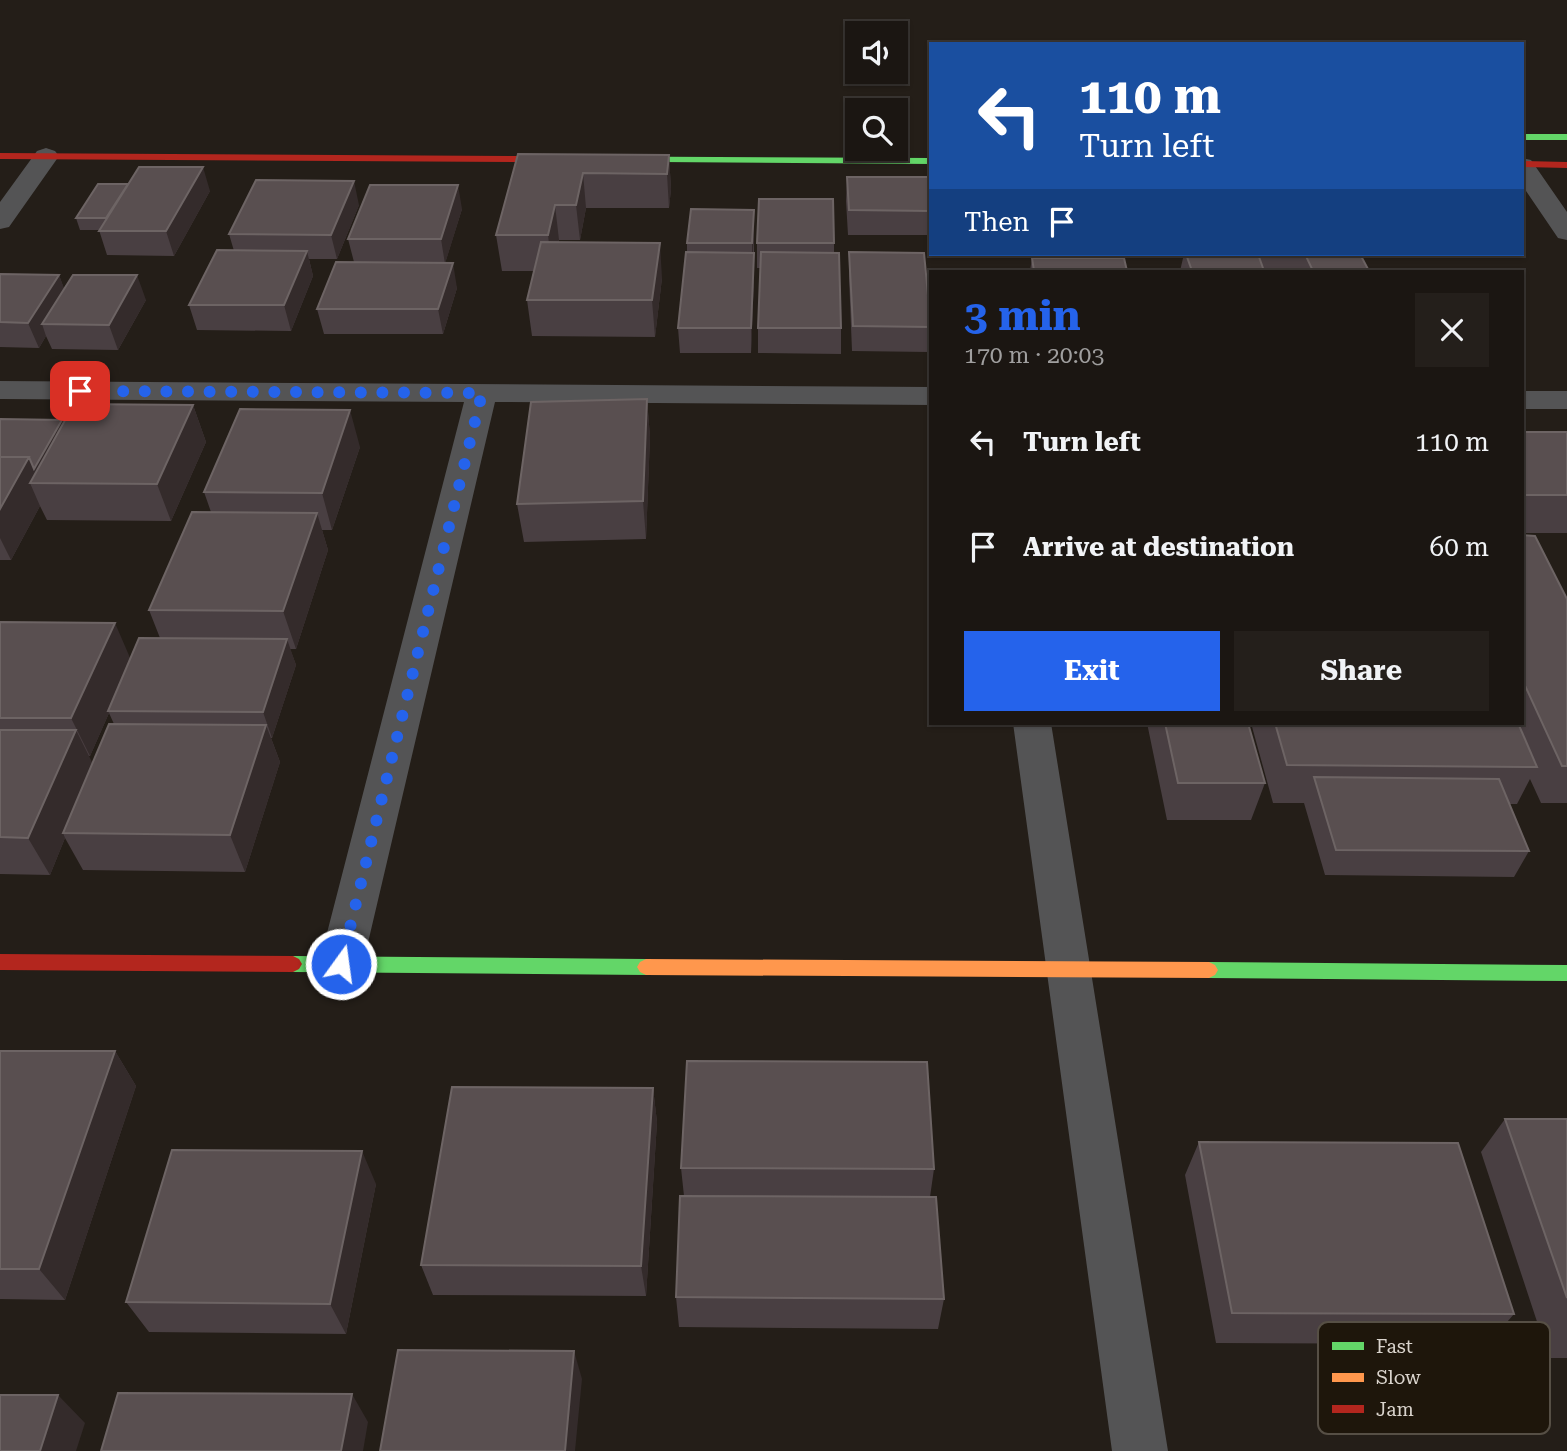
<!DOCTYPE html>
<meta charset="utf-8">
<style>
:root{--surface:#1b1612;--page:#241f1b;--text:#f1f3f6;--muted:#a09f9f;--line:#393532;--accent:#2563eb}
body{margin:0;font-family:"Roboto Serif",serif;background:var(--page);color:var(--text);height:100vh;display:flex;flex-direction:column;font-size:26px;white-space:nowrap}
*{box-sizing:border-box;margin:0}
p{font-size:23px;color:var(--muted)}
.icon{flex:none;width:38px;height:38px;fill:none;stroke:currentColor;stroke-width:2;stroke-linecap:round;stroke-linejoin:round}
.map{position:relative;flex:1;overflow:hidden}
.details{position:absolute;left:929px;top:270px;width:595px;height:455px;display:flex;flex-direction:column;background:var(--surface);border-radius:0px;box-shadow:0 2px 5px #0004,0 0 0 2px var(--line)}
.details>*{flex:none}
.top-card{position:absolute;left:929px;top:42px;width:595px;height:214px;border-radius:0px;box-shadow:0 2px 5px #0004,0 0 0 2px var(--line);background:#1a4fa0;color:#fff;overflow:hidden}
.controls{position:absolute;left:845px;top:21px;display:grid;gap:14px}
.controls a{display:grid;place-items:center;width:63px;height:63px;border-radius:0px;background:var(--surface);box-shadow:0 2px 5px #0004,0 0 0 2px var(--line);font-size:35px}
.pin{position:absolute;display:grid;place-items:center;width:60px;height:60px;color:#fff;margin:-30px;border-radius:14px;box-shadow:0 4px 10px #0006}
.me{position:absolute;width:77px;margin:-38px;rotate:14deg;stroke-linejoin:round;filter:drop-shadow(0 0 5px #0008)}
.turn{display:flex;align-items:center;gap:24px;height:147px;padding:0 35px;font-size:32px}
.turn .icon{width:91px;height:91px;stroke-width:2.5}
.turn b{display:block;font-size:49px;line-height:60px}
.then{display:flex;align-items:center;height:66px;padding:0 35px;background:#0003;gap:14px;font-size:26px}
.round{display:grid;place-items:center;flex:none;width:74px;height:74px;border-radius:0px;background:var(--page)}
.summary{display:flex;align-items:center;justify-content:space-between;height:119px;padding:0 35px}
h1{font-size:42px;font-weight:700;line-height:52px;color:var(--accent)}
.button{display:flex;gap:14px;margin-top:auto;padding:14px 35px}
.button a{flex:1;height:80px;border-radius:0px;background:var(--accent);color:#fff;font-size:28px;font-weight:700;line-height:80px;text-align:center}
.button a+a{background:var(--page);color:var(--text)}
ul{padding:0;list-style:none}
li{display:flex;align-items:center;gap:21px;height:105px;padding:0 35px}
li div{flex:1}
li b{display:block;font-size:26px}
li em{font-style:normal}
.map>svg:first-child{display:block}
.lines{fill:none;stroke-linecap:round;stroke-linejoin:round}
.street{fill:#545455;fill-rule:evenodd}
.fast{fill:#63d668;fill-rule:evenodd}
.slow{fill:#ff974d;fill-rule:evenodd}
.jam{fill:#b3261e;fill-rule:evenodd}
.wall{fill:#493f42;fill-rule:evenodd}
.shaded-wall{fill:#342b2b}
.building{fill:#594f50;stroke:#6d6464;stroke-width:2}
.route{stroke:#2563eb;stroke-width:12;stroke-dasharray:0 21.6}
.key{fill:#1e160b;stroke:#564f45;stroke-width:2}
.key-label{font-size:19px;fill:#dad4cd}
</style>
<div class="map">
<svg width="1567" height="1451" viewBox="0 0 1567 1451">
<rect width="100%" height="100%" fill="#241e18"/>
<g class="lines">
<path class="street" d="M46,148L55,151L59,156L9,227L0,229V202L37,151Z
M1522,158L1531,160L1567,212V240L1558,238L1522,185Z
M0,381L931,387V405L495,402L363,964L357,977L341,983L325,977L319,964L464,402L0,399Z
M1522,391H1567V409H1522Z
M1013,723H1051L1168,1451H1112Z"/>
<path class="fast" d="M1522,134H1567V140H1522Z
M524,156L931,158V164L520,161V157Z
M293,956L646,959L652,962L655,967L652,972L646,975L293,972L287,969L284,964L287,959Z
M1209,962L1567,965V981L1209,978L1203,975L1200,970L1203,965Z"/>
<path class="slow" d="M646,959L1209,962L1215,965L1218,970L1215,975L1209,978L646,975L640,972L637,967L640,962Z"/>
<path class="jam" d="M0,153L524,156L529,159L524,162L0,159Z
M1522,161L1567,162V168L1522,167Z
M0,954L293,956L299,959L302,964L299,969L293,972L0,970Z"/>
</g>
<path class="wall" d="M518,154L669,155L671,189L669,208H586L580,240H559V242L662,278L655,337L532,336L527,300L534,271H502L496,235Z
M847,177H931V235H848L846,201Z
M210,191L174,256L107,255L99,230H80L76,218Z
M359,205L337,259H309L313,276L291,331L197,330L189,305L234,251L229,234Z
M462,209L445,263L457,288L443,334H324L317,309L354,262L348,239Z
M754,210V277L751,353H680L678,328L687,252V243Z
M757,243H834V253L841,328V354L758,353V328L760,268H757Z
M849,252L924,253L931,328L929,352L852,351L849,277Z
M1184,254H1360L1369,271H1298L1299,270H1264V271H1180Z
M1032,258L1127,271H1030Z
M0,274L59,275L64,289L146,300L118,350L52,349L46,336L39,348L0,347Z
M647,399L650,437L646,539L524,542L517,504Z
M193,405L206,442L171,521L47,520L40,506L11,560H0V419L62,420L63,423Z
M1522,432H1567V533H1522Z
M360,447L332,530H322L328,550L296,649H290L296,665L272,738H271L280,762L245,872L83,870L65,838L50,875L0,874V622L130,658L160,638L149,610L211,512L204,492ZM109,713L114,724L92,764L88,756H90Z
M1522,535L1567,599V803H1541L1530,779L1517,804H1509L1529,851L1514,877L1325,875L1304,803H1273L1251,723H1522Z
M1147,723H1248L1265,783L1251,820H1167Z
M0,1051H115L136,1086L65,1300L0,1299Z
M653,1088L657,1122L646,1296L433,1295L421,1265Z
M1505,1119H1567V1358H1549L1481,1152Z
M1199,1142L1514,1314L1488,1344L1216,1343L1185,1175Z
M681,1168L934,1169L930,1197L944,1299L938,1329L679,1327L676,1297L684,1196Z
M376,1184L346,1334L149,1332L126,1302Z"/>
<path class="shaded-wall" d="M669,155L671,189L669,208L667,174Z
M203,167L210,191L174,256L166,231Z
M583,173L586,208L580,240L576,205Z
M354,181L359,205L337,259L331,235Z
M458,185L462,209L445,264L441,239Z
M555,205L559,240L552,271L548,235Z
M754,210V234L752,268V243Z
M660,243L662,278L655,337L652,300Z
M307,251L313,276L291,331L284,305Z
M754,253V277L751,353V328Z
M453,263L457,288L443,334L438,309Z
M59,275L68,299L42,324L46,336L39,348L28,323Z
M137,275L146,300L118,350L109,325Z
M647,399L650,437L646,539L643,501Z
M193,405L206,442L171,521L157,484Z
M350,410L360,447L332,530L322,493Z
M62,420L73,445L30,483L40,506L11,560L0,538V509L29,457Z
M317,513L328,550L296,649L283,611Z
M115,623L131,660L108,711L109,713L90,756L71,718Z
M287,639L296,665L272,738L263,712Z
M266,725L280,762L245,872L230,835Z
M76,730L95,768L63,833L65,838L50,875L28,838Z
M115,1051L136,1086L65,1300L39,1269Z
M653,1088L657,1122L646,1296L641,1266Z
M362,1151L376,1184L346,1334L330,1304Z
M574,1351L582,1379L575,1451H565Z
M352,1394L368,1422L363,1451H341Z
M58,1395L85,1423L76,1451H40Z"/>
<path class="building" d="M518,154L669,155L667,174L583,173L576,205H555L548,235H496Z
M139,167H203L166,231H99Z
M847,177H931V211L849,210Z
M256,180L354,181L331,235L229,234Z
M98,184H128L106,218H76Z
M370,185H458L441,239H348Z
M759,199H833L834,243H757Z
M691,209L754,210L752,243H687Z
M541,242L660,243L652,300H527Z
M217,250L307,251L284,305H189Z
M686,252L754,253L751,328H678Z
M761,252L839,253L841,328H758Z
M849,252L924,253L931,327L853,326Z
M1186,254H1258L1264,271H1192Z
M1305,254H1360L1369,271H1313Z
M1032,258H1124L1127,271H1034Z
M336,262L453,263L438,309H317Z
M0,274L59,275L28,323L0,322Z
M73,275H137L109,325L42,324Z
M647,399L643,501L517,504L531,402Z
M74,404L193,405L157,484L30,483Z
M240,409L350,410L322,493L204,492Z
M0,419L62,420L34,469L29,457H0Z
M1522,432H1567V495H1522Z
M0,457H29L0,509Z
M192,512L317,513L283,611L149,610Z
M1522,535L1535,536L1567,599V766H1562L1522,679Z
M0,622L115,623L71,718H0Z
M139,638L287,639L263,712L108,711Z
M1165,723H1248L1265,783H1178Z
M1275,723H1518L1537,767L1287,765Z
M109,724L266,725L230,835L63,833Z
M0,730H76L28,838L0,837Z
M1314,777L1499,779L1529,851L1336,850Z
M0,1051H115L39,1269H0Z
M687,1061L927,1062L934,1169L681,1168Z
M452,1087L653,1088L641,1266L421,1265Z
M1505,1119H1567V1298Z
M1199,1142L1458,1143L1514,1314L1232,1313Z
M172,1150L362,1151L330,1304L126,1302Z
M680,1196L936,1197L944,1299L676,1297Z
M398,1350L574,1351L565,1451H380Z
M118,1393L352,1394L341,1451H101Z
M0,1395H58L40,1451H0Z"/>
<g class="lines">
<path class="route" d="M80,391L482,393L341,964"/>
</g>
<rect x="1318" y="1322" width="232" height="112" rx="10" class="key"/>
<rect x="1332" y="1342" width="32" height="8" fill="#63d668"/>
<rect x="1332" y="1373" width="32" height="9" fill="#ff974d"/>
<rect x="1332" y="1405" width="32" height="8" fill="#b3261e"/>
<g class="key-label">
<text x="1376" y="1353">Fast</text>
<text x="1376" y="1384">Slow</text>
<text x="1376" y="1416">Jam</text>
</g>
</svg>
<div class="controls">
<a><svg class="icon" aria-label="sound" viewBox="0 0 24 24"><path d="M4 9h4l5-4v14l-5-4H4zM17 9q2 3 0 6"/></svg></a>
<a><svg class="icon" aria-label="search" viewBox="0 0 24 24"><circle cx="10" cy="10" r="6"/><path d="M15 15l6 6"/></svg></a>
</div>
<div class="pin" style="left:80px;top:391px;background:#d93025"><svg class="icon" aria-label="arrive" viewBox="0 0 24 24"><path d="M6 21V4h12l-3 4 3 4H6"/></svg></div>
<svg class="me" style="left:341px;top:964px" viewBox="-20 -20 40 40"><circle r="17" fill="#2563eb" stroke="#fff" stroke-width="3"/><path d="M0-11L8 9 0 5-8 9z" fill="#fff"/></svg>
<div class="top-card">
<div class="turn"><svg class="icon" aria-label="left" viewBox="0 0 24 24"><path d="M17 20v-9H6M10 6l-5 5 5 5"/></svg><div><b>110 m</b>Turn left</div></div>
<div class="then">Then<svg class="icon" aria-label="arrive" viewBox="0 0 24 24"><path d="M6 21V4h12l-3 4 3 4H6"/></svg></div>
</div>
<section class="details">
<div class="summary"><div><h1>3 min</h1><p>170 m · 20:03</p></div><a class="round"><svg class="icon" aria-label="close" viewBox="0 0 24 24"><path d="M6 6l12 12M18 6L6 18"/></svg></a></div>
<ul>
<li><svg class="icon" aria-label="left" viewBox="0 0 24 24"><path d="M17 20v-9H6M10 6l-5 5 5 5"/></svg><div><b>Turn left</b></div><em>110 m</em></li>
<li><svg class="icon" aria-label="arrive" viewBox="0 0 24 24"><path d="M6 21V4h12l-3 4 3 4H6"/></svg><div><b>Arrive at destination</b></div><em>60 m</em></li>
</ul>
<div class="button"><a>Exit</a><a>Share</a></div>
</section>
</div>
